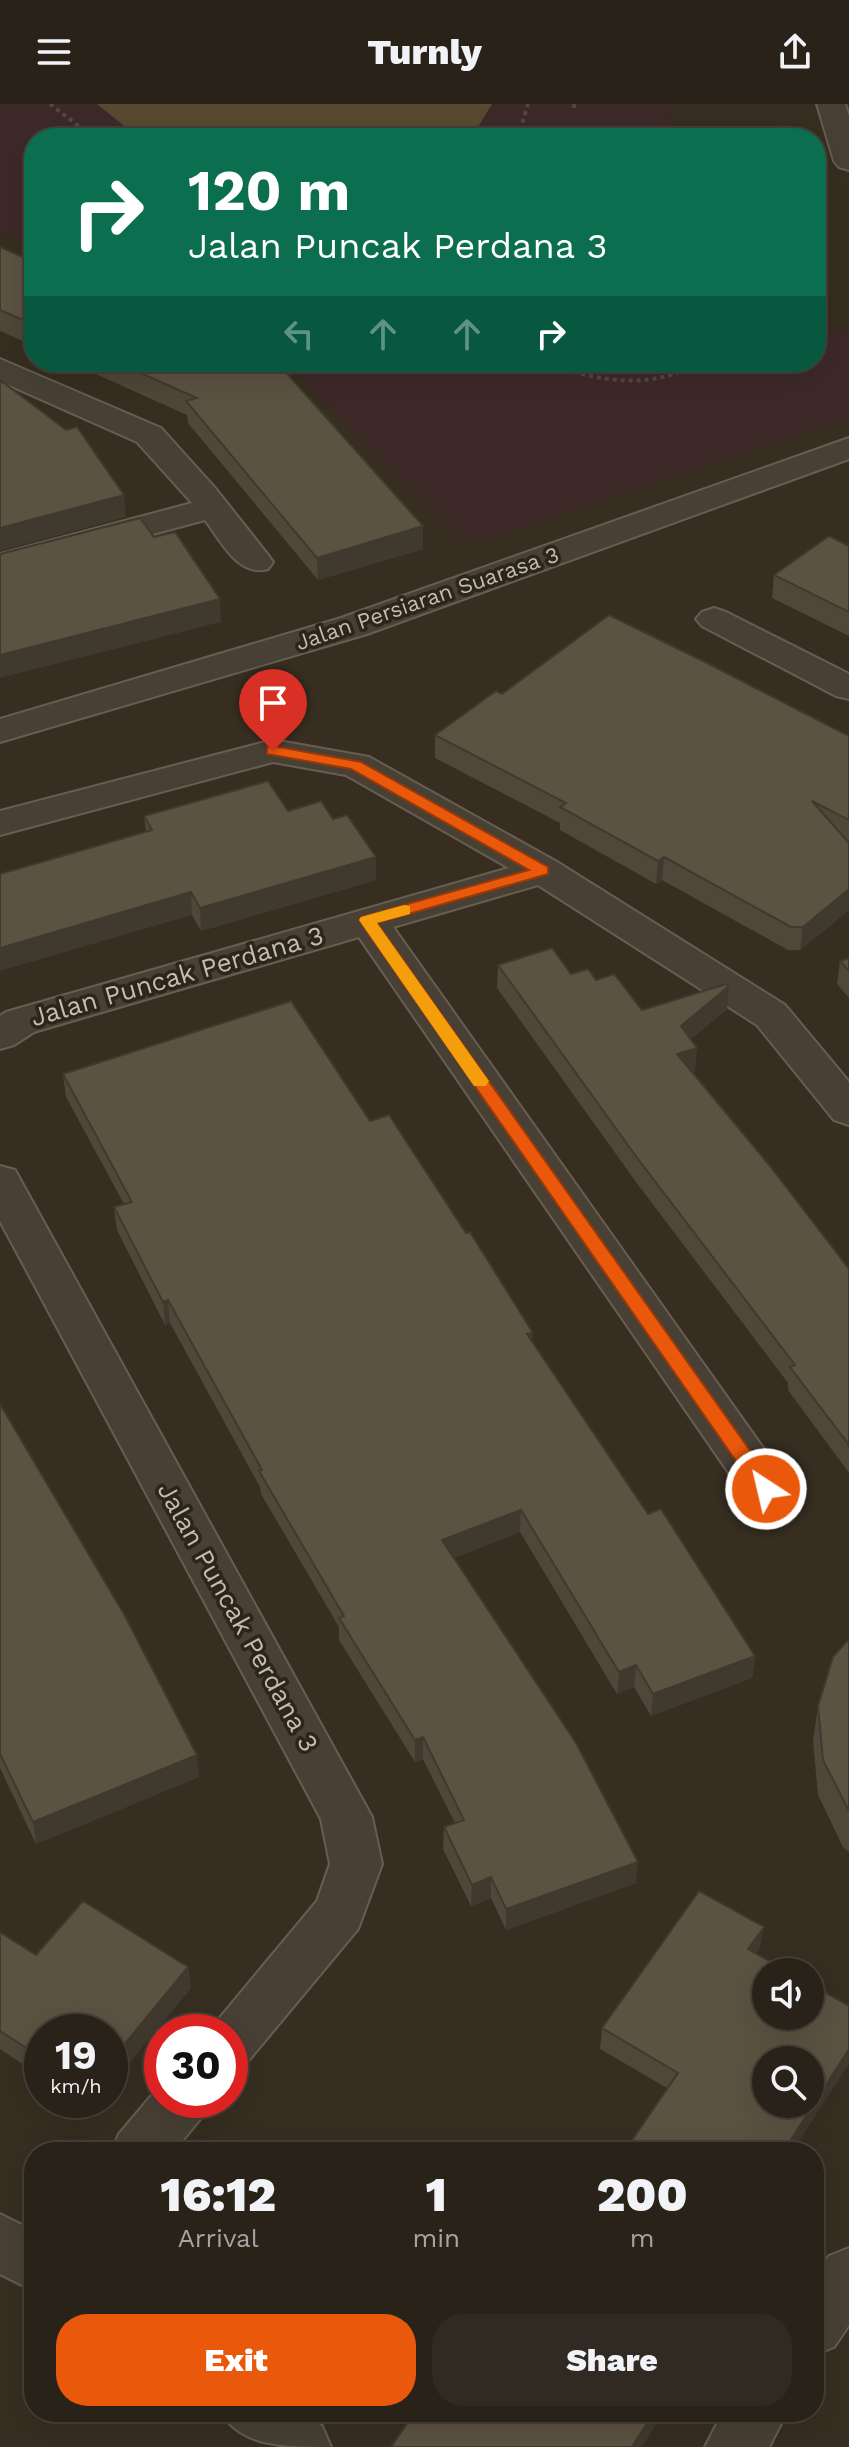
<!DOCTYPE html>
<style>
:root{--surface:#292219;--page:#312a22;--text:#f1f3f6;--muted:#a5a4a2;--line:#453f38;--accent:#ea580c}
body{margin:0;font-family:"Work Sans",sans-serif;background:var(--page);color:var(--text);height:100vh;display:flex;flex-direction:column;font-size:30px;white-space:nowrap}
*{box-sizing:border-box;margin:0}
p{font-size:26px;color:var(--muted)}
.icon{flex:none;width:44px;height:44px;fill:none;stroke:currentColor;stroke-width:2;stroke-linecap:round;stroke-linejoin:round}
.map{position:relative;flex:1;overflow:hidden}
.details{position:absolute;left:24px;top:2038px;width:800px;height:280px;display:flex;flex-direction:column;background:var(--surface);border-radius:32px;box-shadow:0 8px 32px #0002,0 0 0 2px var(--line)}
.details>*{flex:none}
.banner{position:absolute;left:24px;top:24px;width:802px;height:244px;border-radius:32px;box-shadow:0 8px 32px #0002,0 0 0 2px var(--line);background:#0b6e4f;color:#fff;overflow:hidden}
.fabs{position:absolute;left:752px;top:1854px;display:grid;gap:16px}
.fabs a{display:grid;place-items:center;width:72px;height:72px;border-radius:50%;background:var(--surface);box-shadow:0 8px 32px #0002,0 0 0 2px var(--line);font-size:40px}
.speed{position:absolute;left:24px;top:1910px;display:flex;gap:16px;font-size:40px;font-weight:700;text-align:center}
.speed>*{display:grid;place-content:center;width:104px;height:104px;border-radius:50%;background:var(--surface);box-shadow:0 8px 32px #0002,0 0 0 2px var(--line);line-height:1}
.speed small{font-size:20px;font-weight:400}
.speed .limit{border:12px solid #d22;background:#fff;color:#111}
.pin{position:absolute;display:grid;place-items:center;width:68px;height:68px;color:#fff;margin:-82px -34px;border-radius:50% 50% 50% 0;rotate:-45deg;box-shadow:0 0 8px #0007}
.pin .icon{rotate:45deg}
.me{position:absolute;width:88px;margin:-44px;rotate:325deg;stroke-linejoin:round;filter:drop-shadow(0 0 6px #0008)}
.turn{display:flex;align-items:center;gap:28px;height:168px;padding:0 32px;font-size:36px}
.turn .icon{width:104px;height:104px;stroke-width:2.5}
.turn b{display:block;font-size:56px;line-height:68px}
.lanes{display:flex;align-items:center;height:76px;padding:0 32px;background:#0003;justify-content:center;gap:40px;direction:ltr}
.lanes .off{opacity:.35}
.eta{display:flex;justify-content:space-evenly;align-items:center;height:136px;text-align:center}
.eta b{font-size:48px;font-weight:800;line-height:56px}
.action{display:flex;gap:16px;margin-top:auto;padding:16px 32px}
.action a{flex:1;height:92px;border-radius:32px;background:var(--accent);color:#fff;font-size:32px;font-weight:800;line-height:92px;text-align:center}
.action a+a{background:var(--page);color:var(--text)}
header{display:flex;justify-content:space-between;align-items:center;height:104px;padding:0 32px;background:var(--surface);font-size:36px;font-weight:800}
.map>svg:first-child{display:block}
.green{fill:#3e2929}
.water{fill:#5a4931}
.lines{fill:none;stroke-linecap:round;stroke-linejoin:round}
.minor-casing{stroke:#655e51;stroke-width:4}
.path{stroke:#584542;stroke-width:4;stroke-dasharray:4 4;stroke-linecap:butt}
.minor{fill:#484034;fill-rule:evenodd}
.wall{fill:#4f4739}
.shaded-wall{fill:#40392e}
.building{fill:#5c5242;stroke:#40392e;stroke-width:2;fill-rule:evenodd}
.route{fill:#ea580c;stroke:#983908;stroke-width:2}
.slow{fill:#f59e0b}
.labels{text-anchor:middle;stroke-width:7;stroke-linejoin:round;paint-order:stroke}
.far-street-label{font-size:22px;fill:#c4bcae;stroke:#2c251a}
.street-label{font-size:26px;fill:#c4bcae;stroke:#2c251a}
</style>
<header><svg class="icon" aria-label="menu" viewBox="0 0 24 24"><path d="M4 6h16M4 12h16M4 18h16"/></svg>Turnly<svg class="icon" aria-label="share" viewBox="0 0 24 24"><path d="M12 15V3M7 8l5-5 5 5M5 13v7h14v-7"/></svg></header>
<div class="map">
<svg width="849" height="2343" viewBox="0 0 849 2343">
<rect width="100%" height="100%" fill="#372e21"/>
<path class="green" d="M0,0H665L674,34H34V144L0,129Z
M816,222L839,228L849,227V312L472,439L285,258H816Z"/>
<path class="water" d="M97,0H492L478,23L465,34H139Z"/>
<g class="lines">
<g class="minor-casing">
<path id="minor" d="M817,0H845L849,12V66L839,63L834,57Z
M0,255L161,324L215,384L268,451L273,458L268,465C238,473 222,438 205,416L0,471V450L192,399L137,338L0,277Z
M849,334V355L367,530L0,638V615L341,514Z
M714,504L726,508L849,570V595L836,592L702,522L696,515L702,508Z
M273,636L369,653L557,758L785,901L849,978V1021L834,1016L757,921L538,781L393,823L783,1372L789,1385L783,1398L766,1403L749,1398L359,833L34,928L14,941L0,945V912L6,908L509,764L346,671L273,658L0,731V707Z
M0,1062L15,1066L21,1077L372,1713L382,1760L358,1825L249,1956L230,1963V1928H208L317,1797L330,1760L321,1715L0,1117Z
M162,1979V1996H209L201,2014L173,2048H111L119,2030Z
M0,2110L34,2127V2187L0,2170Z
M849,2144V2221L834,2243L814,2251V2173L829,2152Z
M221,2308H301L322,2322L331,2343C285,2343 241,2343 221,2308Z
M723,2308H787L769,2343H705Z"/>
</g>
<path class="path" d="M50,0L94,34
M574,0V5
M518,34L528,0
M543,258C597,277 649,288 700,258"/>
<use href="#minor" class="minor"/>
</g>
<path class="wall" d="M0,143L34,158V242L0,227Z
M69,258H268L423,422V445L318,476L188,319L187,311Z
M849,442V532L772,494L774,471Z
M502,590L849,632V806L800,846H788L662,776L656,780L560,726V719L435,654V631Z
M288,707L333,715L376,753V776L201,827L146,728L144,712Z
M849,854V894L837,880L840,857Z
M498,861L571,870L596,876L642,906L727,905L691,935L695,967L692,968L849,1165V1369L788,1286V1279L636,1078L497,884Z
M63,970L370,1017L533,1239L648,1410L755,1552L752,1574L651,1612L634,1583L617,1590L520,1428L453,1454L636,1779L506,1826L491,1794L471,1802L443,1745L444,1723L455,1719L423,1655L415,1658L339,1536V1523L261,1390L260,1383L170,1219L165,1221L117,1126L114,1103L124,1100L66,993Z
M0,1300L199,1673L36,1740L0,1664Z
M849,1535V1748L843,1743L818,1691L813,1637L818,1602Z
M0,1830L36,1851L188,1863L191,1884L110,1982V1928H42V1973L0,1945Z
M760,1844L667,1984L600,1945L602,1924Z
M78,1996H99L92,2005Z"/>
<path class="shaded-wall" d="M124,391L126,413L0,447V424Z
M423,422V445L318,476L317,454Z
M220,495L221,518L0,574V551Z
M376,753V776L201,827L200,804Z
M664,753L662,776L656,780L658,757Z
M849,785V806L800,846L803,823Z
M191,788L192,811L0,867V844Z
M729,882L727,905L679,945L681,922Z
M697,944L695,967L675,973L677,950Z
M168,1196L170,1219L165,1221L163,1198Z
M533,1229L532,1251L527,1230Z
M521,1406L520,1428L441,1459L442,1436Z
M755,1552L752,1574L651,1612L653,1590Z
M636,1561L634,1583L617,1590L619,1568Z
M423,1633V1655L415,1658V1636Z
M197,1651L199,1673L36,1740L33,1718Z
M638,1758L636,1779L506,1826V1805Z
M491,1773V1794L471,1802L472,1781Z
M764,1823L760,1844L745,1866L748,1845Z
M188,1863L191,1884L110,1982V1958Z
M849,1945V1960L792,2048H783Z
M90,1996H99L92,2005Z
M819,2074L815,2094L814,2096V2082Z
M654,2308H664L642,2343H632Z"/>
<path class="building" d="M0,143L34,158V221L0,206Z
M116,258H268L282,264L423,422L317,454L186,297L197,294Z
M0,276L66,326L77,323L124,391L0,424Z
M140,414L154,433L175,428L220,495L0,551V450Z
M829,432L849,442V508L774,471Z
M609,511L705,558L849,632V716L812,697L849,739V785L803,823H791L664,753L658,757L560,703L566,699L435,631L496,587L502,590Z
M268,677L288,707L321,697L333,715L347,711L376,753L200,804L191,788L0,844V770L152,726L144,712Z
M552,844L571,870L588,865L596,876L614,870L642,906L726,880L729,882L681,922L697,944L677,950L770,1062L849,1165V1341L790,1263L795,1261L638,1055L498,861Z
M849,854V867L840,857Z
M291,897L370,1017L389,1011L466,1129L470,1128L533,1229L527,1230L648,1410L661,1405L755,1552L653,1590L636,1561L619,1568L521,1406L442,1436L576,1639L638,1758L506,1805L491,1773L472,1781L444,1723L464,1716L423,1633L415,1636L339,1514L344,1512L259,1367L262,1366L168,1196L163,1198L114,1103L132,1098L63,970Z
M0,1300L125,1512L197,1651L33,1718L0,1650Z
M849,1535V1707L823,1656L818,1602L833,1553Z
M699,1787L764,1823L748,1845L789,1868H766V1912H810V1880L849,1902V1945L783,2048H624L678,1969L602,1924ZM766,1956H810V2000H766Z
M83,1797L188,1863L110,1958V1928H42V1954L0,1927V1830L1,1829L36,1851Z
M814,2071L819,2074L814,2082Z
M415,2308H654L632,2343H391Z"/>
<path class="route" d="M273,642L361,658L548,763V770L377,819L773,1379L775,1385L773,1390H759L359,816L361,813L529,766L351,665L267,650V643Z"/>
<path class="slow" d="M404,801L410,802V810L377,819L486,973L489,977L486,982H474L359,816L361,813Z"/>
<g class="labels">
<g class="far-street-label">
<text transform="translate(427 494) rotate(-19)" y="8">Jalan Persiaran Suarasa 3</text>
</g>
<g class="street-label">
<text transform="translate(177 872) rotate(-16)" y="9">Jalan Puncak Perdana 3</text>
<text transform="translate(238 1513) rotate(61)" y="9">Jalan Puncak Perdana 3</text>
</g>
</g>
</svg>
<div class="fabs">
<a><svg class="icon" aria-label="sound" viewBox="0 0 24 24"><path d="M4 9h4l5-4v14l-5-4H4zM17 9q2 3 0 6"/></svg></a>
<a><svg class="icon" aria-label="search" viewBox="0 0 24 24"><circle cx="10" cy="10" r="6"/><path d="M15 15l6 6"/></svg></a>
</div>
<div class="speed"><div>19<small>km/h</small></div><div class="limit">30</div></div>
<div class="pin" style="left:273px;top:647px;background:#d93025"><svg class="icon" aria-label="arrive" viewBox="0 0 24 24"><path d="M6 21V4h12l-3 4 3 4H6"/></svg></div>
<svg class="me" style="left:766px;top:1385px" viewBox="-20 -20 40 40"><circle r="17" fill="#ea580c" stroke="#fff" stroke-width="3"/><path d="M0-11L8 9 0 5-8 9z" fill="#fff"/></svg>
<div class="banner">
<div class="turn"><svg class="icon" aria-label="right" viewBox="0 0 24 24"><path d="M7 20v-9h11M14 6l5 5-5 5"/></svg><div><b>120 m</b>Jalan Puncak Perdana 3</div></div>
<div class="lanes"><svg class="icon off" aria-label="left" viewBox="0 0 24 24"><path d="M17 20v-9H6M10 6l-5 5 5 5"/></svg><svg class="icon off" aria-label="ahead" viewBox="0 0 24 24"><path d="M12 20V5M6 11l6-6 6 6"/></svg><svg class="icon off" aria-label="ahead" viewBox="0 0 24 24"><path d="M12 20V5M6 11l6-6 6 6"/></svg><svg class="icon" aria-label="right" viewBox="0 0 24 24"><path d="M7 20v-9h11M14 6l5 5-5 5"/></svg></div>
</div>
<section class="details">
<div class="eta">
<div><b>16:12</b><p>Arrival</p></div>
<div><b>1</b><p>min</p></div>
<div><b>200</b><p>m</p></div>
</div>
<div class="action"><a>Exit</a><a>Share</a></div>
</section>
</div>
